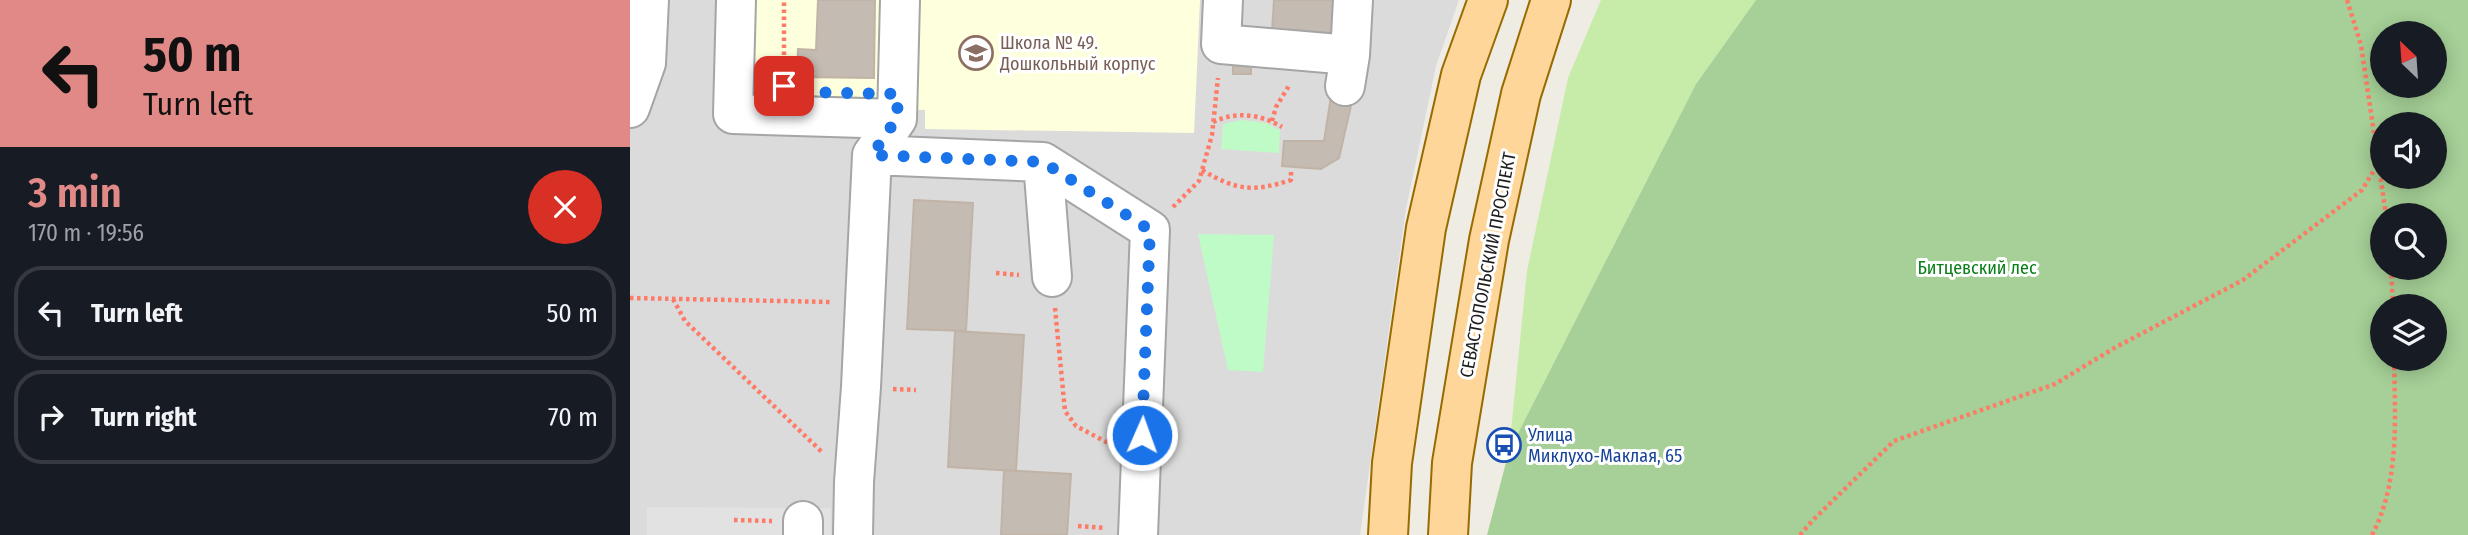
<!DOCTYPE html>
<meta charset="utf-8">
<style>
:root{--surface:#171b24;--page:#242831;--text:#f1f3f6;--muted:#9ea1a6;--line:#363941;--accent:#e08987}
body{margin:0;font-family:"Fira Sans Condensed",sans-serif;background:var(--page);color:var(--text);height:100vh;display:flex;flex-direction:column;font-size:26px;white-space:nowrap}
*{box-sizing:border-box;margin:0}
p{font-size:23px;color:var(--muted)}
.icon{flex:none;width:38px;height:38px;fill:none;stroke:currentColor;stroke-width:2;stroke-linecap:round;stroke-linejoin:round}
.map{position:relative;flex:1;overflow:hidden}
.panel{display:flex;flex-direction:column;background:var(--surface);width:630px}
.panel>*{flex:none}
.top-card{background:#e08987;color:#111;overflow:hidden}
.needle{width:46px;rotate:335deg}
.controls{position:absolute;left:1740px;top:21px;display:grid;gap:14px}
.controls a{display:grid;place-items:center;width:77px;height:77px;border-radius:50%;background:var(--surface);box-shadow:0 4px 18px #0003;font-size:35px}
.pin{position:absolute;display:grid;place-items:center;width:60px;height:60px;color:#fff;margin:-30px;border-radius:14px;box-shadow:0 4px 10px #0006}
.me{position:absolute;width:77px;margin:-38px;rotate:2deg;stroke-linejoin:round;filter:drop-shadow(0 0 5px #0008)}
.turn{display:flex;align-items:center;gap:24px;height:147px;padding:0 28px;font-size:32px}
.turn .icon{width:91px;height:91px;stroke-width:2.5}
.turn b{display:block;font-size:49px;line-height:60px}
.round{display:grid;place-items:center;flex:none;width:74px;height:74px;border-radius:37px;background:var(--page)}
.headline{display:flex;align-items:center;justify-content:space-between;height:119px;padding:0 28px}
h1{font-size:42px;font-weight:600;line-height:52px;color:var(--accent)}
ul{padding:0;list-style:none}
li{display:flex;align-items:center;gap:21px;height:94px;margin:0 14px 10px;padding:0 14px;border:4px solid var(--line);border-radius:28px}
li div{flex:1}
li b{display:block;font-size:26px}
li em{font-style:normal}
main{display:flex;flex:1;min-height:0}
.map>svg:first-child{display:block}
.residential{fill:#dcdbdb}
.education{fill:#feffdd}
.grass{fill:#c7eba8}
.forest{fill:#a6d097;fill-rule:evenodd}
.park{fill:#bffbc6}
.parking{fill:#e2e2e2}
.building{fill:#c4bbb3;stroke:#c1b3a6;stroke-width:2}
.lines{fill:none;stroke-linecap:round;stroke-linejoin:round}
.minor-casing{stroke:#a5a5a5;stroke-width:42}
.major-casing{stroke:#986b00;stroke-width:42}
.path{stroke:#fd7b67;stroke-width:4.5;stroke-dasharray:3.5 3.5;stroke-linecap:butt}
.minor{stroke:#fff;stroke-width:38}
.major{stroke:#fed69a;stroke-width:38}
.route{stroke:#1a73e8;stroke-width:12;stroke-dasharray:0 21.6}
.labels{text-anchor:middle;stroke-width:6;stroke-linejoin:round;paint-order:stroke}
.education-label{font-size:18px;fill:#785e54;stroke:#fff;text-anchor:start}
.street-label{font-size:18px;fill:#1e1e1e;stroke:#fff}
.park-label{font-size:18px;fill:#087f16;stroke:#fff}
.transit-label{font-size:18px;fill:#164399;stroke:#fff;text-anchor:start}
</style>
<main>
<section class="panel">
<div class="top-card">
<div class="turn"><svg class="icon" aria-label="left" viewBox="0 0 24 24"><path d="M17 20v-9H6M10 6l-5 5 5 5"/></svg><div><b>50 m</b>Turn left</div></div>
</div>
<div class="headline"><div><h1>3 min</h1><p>170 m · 19:56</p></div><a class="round" style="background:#d93025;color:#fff"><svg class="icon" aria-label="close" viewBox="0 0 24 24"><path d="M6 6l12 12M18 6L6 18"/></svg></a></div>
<ul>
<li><svg class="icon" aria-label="left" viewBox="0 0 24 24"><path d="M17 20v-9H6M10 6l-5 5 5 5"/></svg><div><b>Turn left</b></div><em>50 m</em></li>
<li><svg class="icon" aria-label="right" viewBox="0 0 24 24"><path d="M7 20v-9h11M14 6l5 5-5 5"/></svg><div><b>Turn right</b></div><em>70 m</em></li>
</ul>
</section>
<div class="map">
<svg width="1838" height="535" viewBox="0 0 1838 535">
<rect width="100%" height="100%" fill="#efece4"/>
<path class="residential" d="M0,0H829L806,66L776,209L730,535H0Z"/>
<path class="education" d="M126,0H570L564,133L295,129V110L123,106Z"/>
<path class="grass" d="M971,0H1126L1066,84L879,451L897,271L938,78Z"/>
<path class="forest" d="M1126,0H1838V535H857L879,451L1066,84ZM1752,33H1804V86H1752ZM1752,124H1804V177H1752ZM1752,215H1804V268H1752ZM1752,306H1804V359H1752Z"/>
<path class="park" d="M612,120L636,123L650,130L649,153L591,149L593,124Z
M568,234L644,235L633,372L598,370Z"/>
<path class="parking" d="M17,507L201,508V535H17Z"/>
<path class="building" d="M188,0H245L244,78L167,77L168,49L186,50Z
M644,0H711L709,35L642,31Z
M603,55L621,56V74H603Z
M703,84L725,88L709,158L691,169L652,166L654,141H694Z
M284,200L343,203L336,331L277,329Z
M325,331L394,335L386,471L318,467Z
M374,470L441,474L437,535H371Z"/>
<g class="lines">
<g class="minor-casing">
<path id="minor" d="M106,0L103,114L267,119
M593,0L591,44L720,55L723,0
M715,86L720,55
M0,108L16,63L19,0
M242,155L413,162L520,230L508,535
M413,162L422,277
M173,535V521
M223,535L224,482L231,387L242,155L267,119L270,0"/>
</g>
<g class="major-casing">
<path id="major" d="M758,535L762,463L796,228L831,75L858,0
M818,535L822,463L859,240L891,94L921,0"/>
</g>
<path class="path" d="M1717,0L1731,45L1756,215
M154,83V0
M642,121L646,107L660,84
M583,122C607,111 630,114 652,127
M572,170C607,191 623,192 661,180V172
M543,207L569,181L582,135L588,78
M1761,268L1763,306
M366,273L389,275
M0,298L202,302
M43,299L55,321L193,453
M425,308L435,411L446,426L480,444
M263,389L286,390
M104,520L142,521
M448,526L476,528
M1170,535L1183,520L1264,441L1425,384L1486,347L1613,280L1732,190L1749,162
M1742,535C1770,482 1765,417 1764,359"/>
<use href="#minor" class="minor"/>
<use href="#major" class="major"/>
</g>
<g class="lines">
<path class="route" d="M154,86L164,92L268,94L267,118L242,155L413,162L520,230L512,435"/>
</g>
<defs>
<g id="school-ring" transform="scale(1.75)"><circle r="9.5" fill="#fff" stroke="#8d6e63" stroke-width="1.5"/><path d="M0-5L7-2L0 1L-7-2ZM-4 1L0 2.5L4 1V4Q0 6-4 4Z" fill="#8d6e63"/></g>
<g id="bus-ring" transform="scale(1.75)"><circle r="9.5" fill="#fff" stroke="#1a4fb4" stroke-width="1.5"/><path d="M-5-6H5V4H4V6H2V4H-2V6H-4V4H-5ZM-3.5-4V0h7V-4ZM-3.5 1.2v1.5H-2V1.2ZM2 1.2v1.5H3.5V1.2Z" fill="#1a4fb4"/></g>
</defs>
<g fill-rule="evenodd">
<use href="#school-ring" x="346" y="53"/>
<use href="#bus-ring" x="874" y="445"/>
</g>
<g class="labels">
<g class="education-label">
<text x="370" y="49">Школа № 49.<tspan x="370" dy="21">Дошкольный корпус</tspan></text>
</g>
<g class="street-label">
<text transform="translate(858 265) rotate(-79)" y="6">СЕВАСТОПОЛЬСКИЙ ПРОСПЕКТ</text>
</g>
<g class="park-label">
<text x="1347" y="274">Битцевский лес</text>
</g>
<g class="transit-label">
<text x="898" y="441">Улица<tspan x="898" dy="21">Миклухо-Маклая, 65</tspan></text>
</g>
</g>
</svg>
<div class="controls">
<a><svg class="needle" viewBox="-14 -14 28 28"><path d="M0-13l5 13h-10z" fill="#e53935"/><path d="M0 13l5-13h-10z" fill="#9ea1a6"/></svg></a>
<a><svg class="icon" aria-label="sound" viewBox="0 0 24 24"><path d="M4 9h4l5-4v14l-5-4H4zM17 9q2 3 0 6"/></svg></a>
<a><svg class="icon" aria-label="search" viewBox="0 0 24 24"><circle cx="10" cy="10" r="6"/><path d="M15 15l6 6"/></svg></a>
<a><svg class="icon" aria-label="layers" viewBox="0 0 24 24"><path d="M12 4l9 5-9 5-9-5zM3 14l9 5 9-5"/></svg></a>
</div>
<div class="pin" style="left:154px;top:86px;background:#d93025"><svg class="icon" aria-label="arrive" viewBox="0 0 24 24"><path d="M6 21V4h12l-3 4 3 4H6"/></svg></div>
<svg class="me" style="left:512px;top:435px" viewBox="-20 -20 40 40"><circle r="17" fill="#1a73e8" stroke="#fff" stroke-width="3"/><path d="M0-11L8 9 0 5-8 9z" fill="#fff"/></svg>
</div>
</main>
